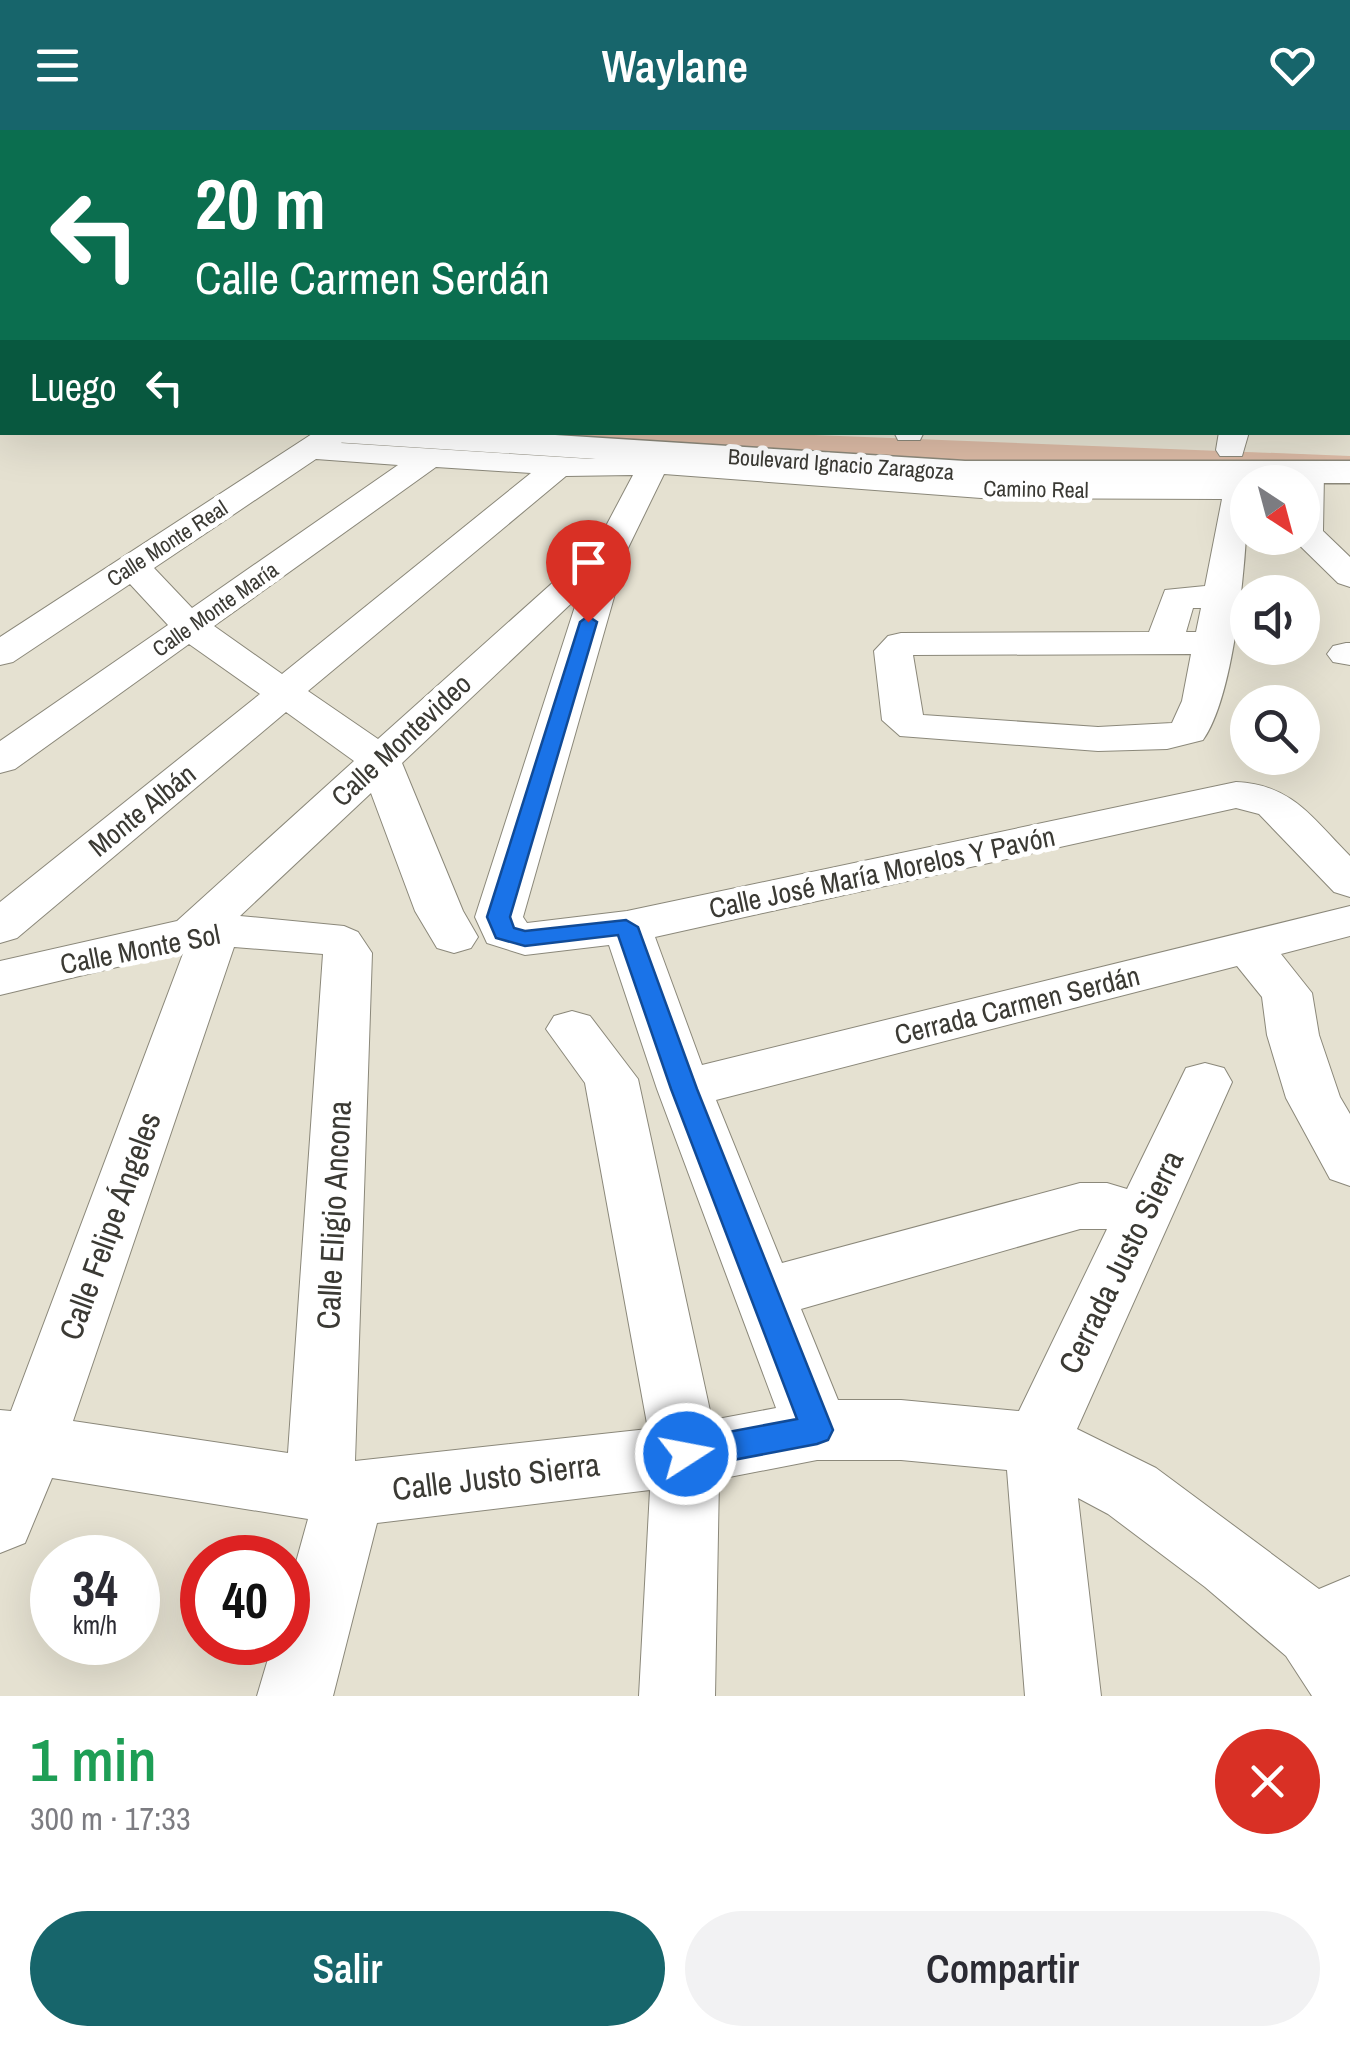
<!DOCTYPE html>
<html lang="es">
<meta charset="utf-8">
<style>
:root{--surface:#fff;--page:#f2f2f3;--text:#2b2b33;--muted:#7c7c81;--accent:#17656b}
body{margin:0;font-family:"Archivo Narrow",sans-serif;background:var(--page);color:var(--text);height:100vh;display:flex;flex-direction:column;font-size:38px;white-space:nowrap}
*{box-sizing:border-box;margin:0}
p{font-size:32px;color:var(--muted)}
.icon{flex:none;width:55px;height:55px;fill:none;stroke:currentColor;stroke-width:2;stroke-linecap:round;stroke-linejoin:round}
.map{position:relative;height:1566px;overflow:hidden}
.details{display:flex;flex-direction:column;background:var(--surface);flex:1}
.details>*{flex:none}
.hud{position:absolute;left:0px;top:0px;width:1350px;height:305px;box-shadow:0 10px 40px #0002;background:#0b6e4f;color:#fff;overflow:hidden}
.needle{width:65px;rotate:144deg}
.buttons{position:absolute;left:1230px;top:335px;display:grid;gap:20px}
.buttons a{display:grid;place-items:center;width:90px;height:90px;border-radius:50%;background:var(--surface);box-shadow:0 10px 40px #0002;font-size:50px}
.speed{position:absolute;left:30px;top:1405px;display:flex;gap:20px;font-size:50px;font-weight:700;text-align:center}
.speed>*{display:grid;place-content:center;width:130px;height:130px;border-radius:50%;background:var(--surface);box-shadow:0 10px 40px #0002;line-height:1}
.speed small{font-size:25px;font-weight:400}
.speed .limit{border:15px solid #d22;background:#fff;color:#111}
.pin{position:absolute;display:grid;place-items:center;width:85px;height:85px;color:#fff;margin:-102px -42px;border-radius:50% 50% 50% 0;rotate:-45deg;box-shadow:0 0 10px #0007}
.pin .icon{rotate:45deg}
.me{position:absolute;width:110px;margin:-55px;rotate:79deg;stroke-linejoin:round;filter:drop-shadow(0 0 8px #0008)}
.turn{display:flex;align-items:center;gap:35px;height:210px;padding:0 30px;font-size:45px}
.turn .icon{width:130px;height:130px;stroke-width:2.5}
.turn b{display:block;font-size:70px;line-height:85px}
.then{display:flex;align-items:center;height:95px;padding:0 30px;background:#0003;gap:20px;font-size:38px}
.round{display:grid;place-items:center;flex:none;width:105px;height:105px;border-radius:52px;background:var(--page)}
.headline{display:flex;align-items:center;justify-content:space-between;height:170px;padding:0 30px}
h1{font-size:60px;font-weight:600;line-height:75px;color:#1e9e55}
.button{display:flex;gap:20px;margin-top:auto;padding:20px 30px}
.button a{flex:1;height:115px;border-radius:60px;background:var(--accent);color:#fff;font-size:40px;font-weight:600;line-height:115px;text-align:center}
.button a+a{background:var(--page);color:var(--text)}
header{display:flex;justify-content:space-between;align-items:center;height:130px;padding:0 30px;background:var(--accent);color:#fff;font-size:45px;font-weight:600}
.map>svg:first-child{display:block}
.green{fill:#dbbaa5}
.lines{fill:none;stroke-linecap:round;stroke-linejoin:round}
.minor-casing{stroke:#8b887a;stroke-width:2}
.major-casing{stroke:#8b887a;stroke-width:3}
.minor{fill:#fff;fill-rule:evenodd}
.major{fill:#fff;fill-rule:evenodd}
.route{fill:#1a73e8;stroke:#114b97;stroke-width:2.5}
.labels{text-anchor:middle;stroke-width:10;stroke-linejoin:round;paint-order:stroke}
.far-street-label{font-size:22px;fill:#3b3a34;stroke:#fff}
.street-label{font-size:28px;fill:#3b3a34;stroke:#fff}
.near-street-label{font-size:32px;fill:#3b3a34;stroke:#fff}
</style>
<header><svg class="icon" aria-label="menu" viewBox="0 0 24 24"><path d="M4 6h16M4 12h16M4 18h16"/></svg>Waylane<svg class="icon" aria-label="heart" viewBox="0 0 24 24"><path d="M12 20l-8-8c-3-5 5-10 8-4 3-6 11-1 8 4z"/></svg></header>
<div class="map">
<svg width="1350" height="1566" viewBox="0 0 1350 1566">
<rect width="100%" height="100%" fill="#e5e1d1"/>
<path class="green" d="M433,303H763L1350,326V334L1169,342Z"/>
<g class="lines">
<g class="minor-casing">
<path id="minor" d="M269,0H293L294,2H270Z
M1029,0H1047V2H1029Z
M1098,0H1139L1140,2H1099Z
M1268,0H1306L1307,2H1269Z
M1348,33H1350V47H1348Z
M0,66H2V78H0Z
M1348,168H1350V184L1348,183Z
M0,226H2V243H0Z
M315,302H350L341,313L592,329L643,325L649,315H671L673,326L981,348L1259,352H1248C1248,412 1237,562 1203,610L1167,619L1098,621L900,606L882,590L874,521L888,506L901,503L1149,502L1165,460L1205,456L1222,369L981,368L664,344L628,418L523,787L527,793L627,781L1236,652C1292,654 1313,689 1350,726V767L1334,762L1259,684L1236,678L655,807L702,935L1350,776V806L1281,824L1312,863L1319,905L1340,967L1350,984V1056L1330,1049L1286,968L1267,905L1262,867L1237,836L716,970L782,1133L1080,1053H1107L1127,1059L1186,938L1205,933L1224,938L1232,952L1077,1299L1156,1338L1319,1459L1350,1446V1566H1312L1286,1526L1205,1457L1108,1384L1078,1368L1101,1566H1025L1007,1340L901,1330H817L719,1349L715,1566H639L650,1360L377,1393L333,1566H257L273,1512H288V1461L308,1389L52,1348L25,1413L0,1423V1280L11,1281L184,821L0,865V831L177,791L354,631L286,582L17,808L0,813V772L260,564L189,514L15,639L0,643V611L168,495L130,454L13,532L0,535V507ZM316,329L398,335L192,478L154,438ZM436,337L531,343L282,544L214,496ZM633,345L597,413L378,609L308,561L566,346ZM578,467L475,787L487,813L525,825L609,815L657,959L776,1278L712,1290L638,949L590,886L572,881L554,886L546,899L585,953L648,1299L355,1331L372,823L358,802L344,796L240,786L371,663L415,781L437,818L454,823L471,818L478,807L463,781L402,633ZM1193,478H1201L1196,502H1186ZM1191,524L1182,571L1172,593L1098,597L923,585L913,525ZM234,817L323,824L288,1323L73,1291ZM1080,1099H1107L1019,1281L901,1270H838L801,1179Z
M894,302H924L920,310H898Z
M1219,302H1249L1242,326H1220L1216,320Z
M1308,334L1319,336L1324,343L1323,401L1350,427V457L1338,453L1292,408H1302V352H1292L1297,336Z
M1346,513H1350V535L1333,532L1327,524L1333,516Z"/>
</g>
<g class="major-casing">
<path id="major" d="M2,95V111L0,112V96Z
M0,252H2V272H0Z
M316,302H507L965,331H1350V353H965L333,312L321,309Z"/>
</g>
<use href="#minor" class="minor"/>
<use href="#major" class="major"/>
</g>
<path class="route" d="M588,486L597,492L510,787L514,798L525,801L626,790L638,797L697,959L833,1300L828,1310L817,1314L686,1339L675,1335L670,1324L675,1314L686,1310L797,1289L671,959L618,805L525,816L496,808L487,787L580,492Z"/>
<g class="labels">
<g class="far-street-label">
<text transform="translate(841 334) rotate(4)" y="8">Boulevard Ignacio Zaragoza</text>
<text transform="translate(1036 359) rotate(1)" y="8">Camino Real</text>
<text transform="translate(167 413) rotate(-33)" y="8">Calle Monte Real</text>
<text transform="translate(215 479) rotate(-35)" y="8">Calle Monte María</text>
</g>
<g class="street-label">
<text transform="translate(401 610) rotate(-43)" y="10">Calle Montevideo</text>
<text transform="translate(142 680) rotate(-39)" y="10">Monte Albán</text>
<text transform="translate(882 742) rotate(-12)" y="10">Calle José María Morelos Y Pavón</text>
<text transform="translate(140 819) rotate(-11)" y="10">Calle Monte Sol</text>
<text transform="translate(1017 875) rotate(-14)" y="10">Cerrada Carmen Serdán</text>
</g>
<g class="near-street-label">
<text transform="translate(334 1085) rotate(-87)" y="11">Calle Eligio Ancona</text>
<text transform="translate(110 1096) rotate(-70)" y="11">Calle Felipe Ángeles</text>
<text transform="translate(1121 1132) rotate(-64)" y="11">Cerrada Justo Sierra</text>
<text transform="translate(496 1347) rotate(-7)" y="11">Calle Justo Sierra</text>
</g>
</g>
</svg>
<div class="buttons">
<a><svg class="needle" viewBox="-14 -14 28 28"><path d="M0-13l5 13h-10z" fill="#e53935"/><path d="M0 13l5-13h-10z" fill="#7c7c81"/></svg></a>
<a><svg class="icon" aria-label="sound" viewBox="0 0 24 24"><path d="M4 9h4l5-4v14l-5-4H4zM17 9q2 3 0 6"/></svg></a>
<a><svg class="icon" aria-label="search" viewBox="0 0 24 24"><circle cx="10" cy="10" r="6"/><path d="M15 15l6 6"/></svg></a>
</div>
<div class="speed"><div>34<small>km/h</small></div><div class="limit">40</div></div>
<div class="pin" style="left:588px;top:492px;background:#d93025"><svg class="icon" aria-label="arrive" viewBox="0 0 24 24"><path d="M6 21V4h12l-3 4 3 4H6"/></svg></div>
<svg class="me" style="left:686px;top:1324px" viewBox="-20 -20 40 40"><circle r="17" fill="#1a73e8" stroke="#fff" stroke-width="3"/><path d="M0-11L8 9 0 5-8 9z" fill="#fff"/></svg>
<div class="hud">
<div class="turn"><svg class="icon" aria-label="left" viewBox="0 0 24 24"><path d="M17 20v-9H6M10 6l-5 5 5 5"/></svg><div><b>20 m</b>Calle Carmen Serdán</div></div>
<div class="then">Luego<svg class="icon" aria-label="left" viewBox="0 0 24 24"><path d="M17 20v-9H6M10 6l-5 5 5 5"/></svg></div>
</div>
</div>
<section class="details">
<div class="headline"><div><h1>1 min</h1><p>300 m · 17:33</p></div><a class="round" style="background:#d93025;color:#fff"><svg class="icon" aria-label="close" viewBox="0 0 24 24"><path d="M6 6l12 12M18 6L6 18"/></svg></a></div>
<div class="button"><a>Salir</a><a>Compartir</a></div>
</section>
